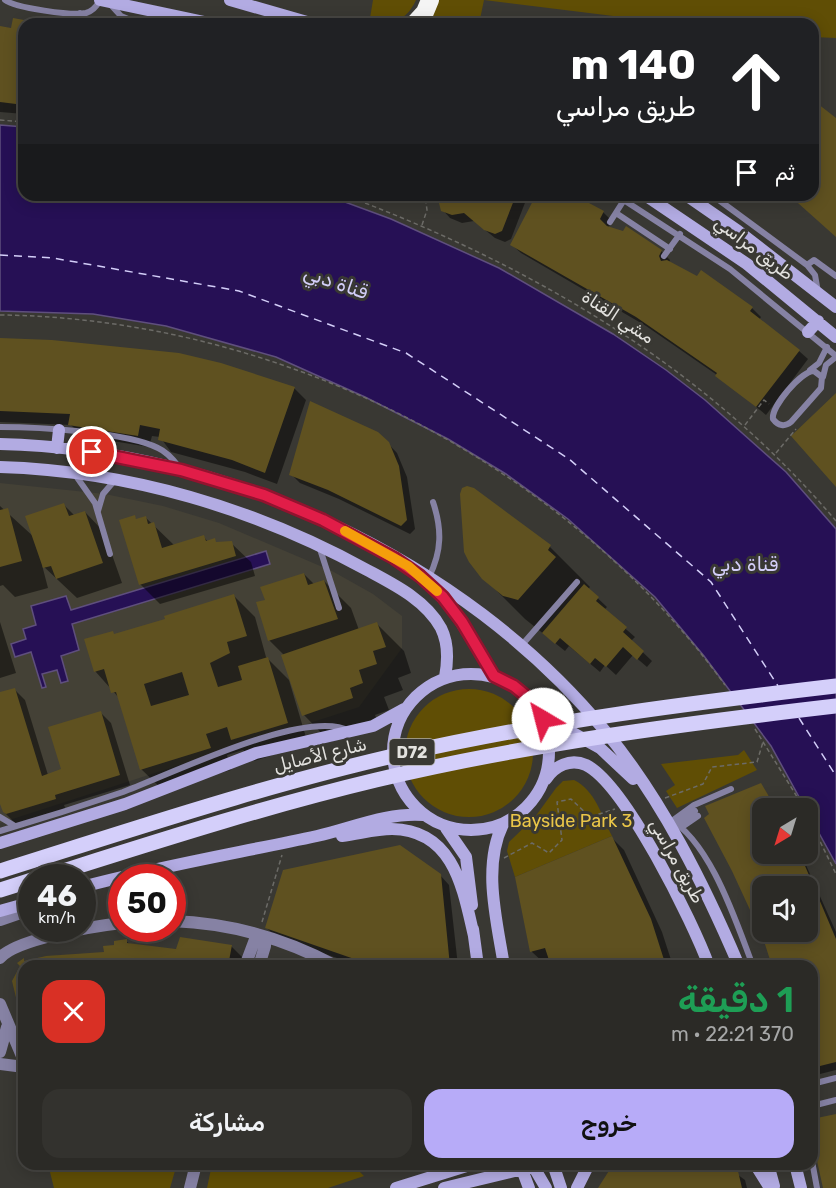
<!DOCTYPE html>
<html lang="ar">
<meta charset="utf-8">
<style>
:root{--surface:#2b2a26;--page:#33322e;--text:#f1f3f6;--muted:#a6a7a7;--line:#474643;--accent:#b7abf8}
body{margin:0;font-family:Rubik,Cairo,sans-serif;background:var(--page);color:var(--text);direction:rtl;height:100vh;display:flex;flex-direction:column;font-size:22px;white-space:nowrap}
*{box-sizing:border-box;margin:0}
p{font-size:20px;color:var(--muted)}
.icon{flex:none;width:33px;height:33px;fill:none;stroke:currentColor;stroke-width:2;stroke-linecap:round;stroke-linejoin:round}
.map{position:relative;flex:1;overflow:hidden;direction:ltr}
.drawer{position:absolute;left:18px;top:960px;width:800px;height:210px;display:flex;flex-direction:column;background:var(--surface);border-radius:18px;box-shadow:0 3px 15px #0003,0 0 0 2px var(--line);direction:rtl}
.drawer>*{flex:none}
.hud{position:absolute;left:18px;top:18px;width:801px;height:183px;border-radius:18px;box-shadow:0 3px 15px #0003,0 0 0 2px var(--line);direction:rtl;background:#202124;color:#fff;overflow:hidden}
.needle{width:39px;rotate:218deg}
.fabs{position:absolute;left:752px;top:798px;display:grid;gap:12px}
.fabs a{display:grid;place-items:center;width:66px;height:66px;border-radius:12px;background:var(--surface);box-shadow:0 3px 15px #0003,0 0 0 2px var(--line);font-size:30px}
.speed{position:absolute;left:18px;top:864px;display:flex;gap:12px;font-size:30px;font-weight:700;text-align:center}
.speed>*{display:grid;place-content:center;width:78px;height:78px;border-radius:50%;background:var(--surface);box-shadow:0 3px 15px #0003,0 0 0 2px var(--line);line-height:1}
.speed small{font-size:15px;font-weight:400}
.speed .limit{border:9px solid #d22;background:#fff;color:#111}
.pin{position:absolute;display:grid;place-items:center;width:51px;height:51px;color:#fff;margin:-26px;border:3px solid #fff;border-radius:50%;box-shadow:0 2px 6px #0007}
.me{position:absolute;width:66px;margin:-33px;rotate:323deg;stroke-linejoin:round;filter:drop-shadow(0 0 4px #0008)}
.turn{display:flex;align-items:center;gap:21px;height:126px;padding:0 24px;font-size:27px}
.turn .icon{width:78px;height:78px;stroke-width:2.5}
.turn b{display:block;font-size:42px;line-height:51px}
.then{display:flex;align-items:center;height:57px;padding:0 24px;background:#0003;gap:12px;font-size:22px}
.round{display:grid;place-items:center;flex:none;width:63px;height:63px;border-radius:18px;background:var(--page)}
.headline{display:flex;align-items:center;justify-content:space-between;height:102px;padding:0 24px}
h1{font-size:36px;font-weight:600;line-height:45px;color:#1e9e55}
.primary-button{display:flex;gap:12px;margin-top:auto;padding:12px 24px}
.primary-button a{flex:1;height:69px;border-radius:18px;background:var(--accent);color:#111;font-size:24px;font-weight:600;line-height:69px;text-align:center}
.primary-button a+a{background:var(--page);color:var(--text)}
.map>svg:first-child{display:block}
.built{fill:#444136}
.green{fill:#604e05}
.water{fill:#261055;stroke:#5f4f7e;stroke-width:1.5}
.shadow{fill:#0007;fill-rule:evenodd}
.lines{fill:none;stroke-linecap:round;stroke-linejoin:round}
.ferry{stroke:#d3cef8;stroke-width:1.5;stroke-dasharray:8 6;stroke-linecap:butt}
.building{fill:#5f5120;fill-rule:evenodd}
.path{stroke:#6c6b67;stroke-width:1.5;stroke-dasharray:4.5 3;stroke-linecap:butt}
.lane{stroke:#8682a4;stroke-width:6}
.street{stroke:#8682a4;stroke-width:12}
.secondary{stroke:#b2abe2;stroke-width:12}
.primary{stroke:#d4cffa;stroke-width:15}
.highway{stroke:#f4f4f4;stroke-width:18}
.primary-bridge{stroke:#d4cffa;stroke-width:15}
.route-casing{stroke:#92132f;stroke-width:15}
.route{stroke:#e11d48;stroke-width:10}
.slow{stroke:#f59e0b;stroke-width:10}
.labels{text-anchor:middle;stroke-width:6;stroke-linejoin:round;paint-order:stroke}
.shield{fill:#393833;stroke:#b0afab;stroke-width:1.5}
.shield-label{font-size:16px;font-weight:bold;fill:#e3e2df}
.street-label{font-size:18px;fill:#e3e2df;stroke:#393833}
.park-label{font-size:18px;fill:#eac648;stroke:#393833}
.water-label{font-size:20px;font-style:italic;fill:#d3cef8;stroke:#393833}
</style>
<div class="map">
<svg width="836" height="1188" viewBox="0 0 836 1188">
<rect width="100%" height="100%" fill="#393833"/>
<path class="built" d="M0,483L105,494L163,506L219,523L332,571L373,594L402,616V648L359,707L0,823Z"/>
<path class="green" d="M373,0H416C406,22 392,24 369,24Z
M436,0H836V38L813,37V24H678L484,0L479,24H421Z
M405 753a64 64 0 1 1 128 0a64 64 0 1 1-128 0Z
M744,750L757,770L677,808L666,791L675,785L661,764L738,755Z
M574,780C595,790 602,816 612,836L515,877L507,851L509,842L535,817L556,788L563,781Z
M48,1164H177L170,1188H54Z
M212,1164H352L364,1176L328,1188H207Z"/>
<path class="water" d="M0,125L24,127V195H326L391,219L499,268L613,334L666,370L705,400L786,472L836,529V864L771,746L704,656L655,597L568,519L506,474L448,439L365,397L276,357L166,326L93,314L0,311Z
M266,551L270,564L72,624L79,650L61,656L68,681L61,683L57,670L42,674L46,687L42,688L31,652L15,657L11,644L26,639L23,629L36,625L31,606L66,596L71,610Z"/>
<path class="shadow" d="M585,18L597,24H582Z
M14,20L46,24H24V114L0,112V28L13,29Z
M439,195H528L511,239L505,242L495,238L474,221L462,223L450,218L441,208Z
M538,195H570L603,212L612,221L608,228L661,251L670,260L669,263L697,278L701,273L752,308L761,317L759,320L799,351L808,359L766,415L717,375L646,326L521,253L512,245Z
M0,339L294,388L306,400L277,484L245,472L171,452L160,437L152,436L149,447L82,436L71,425L0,422Z
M378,433L397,453L407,477L415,529L410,534L339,499L300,483L291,474Z
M473,490L550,547L590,587L588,589L607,607L604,610L635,637L631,641L652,661L647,667L633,655L616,675L605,665L600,672L569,646L565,651L525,619L484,578Z
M64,505L75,516L85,512L104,532L122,583L77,598L42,565L48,588L15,597L3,585L0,586V506L34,537Z
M134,517L137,520L145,517L174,545L204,537L208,542L231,543L251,562L255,576L160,604L140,584Z
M304,574L314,584L324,581L351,608L359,630L377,624L404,651L411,673L398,678L403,690L384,697L389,710L375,715L379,725L330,742L304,715L284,655L269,640L266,601Z
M233,595L255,617L266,657L289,680L308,744L254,761L243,750L227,755L231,770L163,790L141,769L120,699L95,671L115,636L166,620Z
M0,622L16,673L0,678Z
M14,689L25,700L48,775L63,770L100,712L111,723L130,785L64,805L66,810L18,824L15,823L4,812L0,799V694Z
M761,785L777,808H762V854H801L836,932V1070L820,1074L812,1065V966H773L764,938L711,815ZM762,886H807V932H762Z
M612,838L624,850L662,932L673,966H552L551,962L544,963L532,952L516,878Z
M440,875L449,885L458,966H360L276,937L267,928Z
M126,941L131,945L177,951L231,946L248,963L247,966H24V1021L13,981L23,963L105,954Z
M276,961L286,966H274Z
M398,1164H410L405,1169Z
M626,1164H723L745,1180L747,1188H602Z"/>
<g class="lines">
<path class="ferry" d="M0,255L53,258L239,291L406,353L569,459L711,582L778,686
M799,718L836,776"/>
</g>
<path class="building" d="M13,18L24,20V105L0,102V26L11,28Z
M813,100L836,118V237L789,195H813Z
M437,195H516L502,231L495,234L484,230L464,213L452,215L441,211Z
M536,195H574L604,211L600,219L607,226L623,231L626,226L662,250L659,256L661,261L667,260L697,276L701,270L753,307L750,311L800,350L756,407L715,376L717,373L636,317L510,245Z
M0,338L52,340L179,353L221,363L295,387L265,473L232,460L158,440L160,429L140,425L138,436L68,425L70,414L0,411Z
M836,393V487L791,436Z
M310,401L378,432L389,442L399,466L407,520L401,526L328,490L289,475Z
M467,486L474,488L551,545L548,550L556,557L518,600L503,596L482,579L469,562L464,552L460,494L462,488Z
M64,503L69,516L85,511L103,563L56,579L51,566L43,568L25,516Z
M8,508L22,561L0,567V510Z
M135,515L136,519L146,516L148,524L154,522L162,548L204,535L206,541L215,538L216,542L232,541L236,556L139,585L119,520Z
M304,573L308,585L324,580L338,619L268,641L256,602L265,600L260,587Z
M584,584L599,597L596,601L627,627L623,632L644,651L637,660L623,647L606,667L595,658L590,664L560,638L555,644L542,633Z
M234,594L247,636L227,642L230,653L210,663L218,687L242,680L238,666L268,657L288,723L231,740L227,727L206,734L211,748L140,770L116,692L111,693L104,669L94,672L84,639L113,631L114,634L165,619L164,616ZM182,672L189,695L151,706L144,684Z
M377,622L386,647L373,651L377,664L359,670L363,683L350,688L353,698L302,716L281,655Z
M15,688L42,776L61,769L48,727L101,711L120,775L55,795L56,799L6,814L3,812L0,804V692Z
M761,783L776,808H762V854H800L836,939V1062L812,1068V966H772L763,938L732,871L704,818L709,814L705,806ZM762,886H807V932H762Z
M612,836L651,919L666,966H551L545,948L530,952L515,877Z
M400,845L441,874L450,966H358L360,961L265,928L283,870Z
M180,937L232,945L228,966H24V1018H21L12,981L20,966L17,963L24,958V961L46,956L104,952L103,946L114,945V941L127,939V943L176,949Z
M836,1114V1188H823L812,1138V1119Z
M620,1164H726L738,1171L742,1188H598L612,1166Z"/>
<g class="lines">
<path class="path" d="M0,120L24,122
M344,195C531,265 706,367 836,521
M422,225L427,210L425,195
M0,315C276,318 562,460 725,685
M745,425L764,400L769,404
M776,453L796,429
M755,729L804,808
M665,798L703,784L712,767L757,762L763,742
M807,815L836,874
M504,858L532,843L549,853L562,840L557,802L571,799L590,817L615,809
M262,922L282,855"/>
<path class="lane" d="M5,0C15,8 73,16 86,13C93,11 97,6 100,0
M110,4L121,16L140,24
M80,24V13
M616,195L730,269L836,356
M712,195L807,265L815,275L818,292
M616,213L670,249
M610,222L624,200
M664,256L680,234
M807,265L814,260L836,276
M810,370L819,363L827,347
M814,371L822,377L821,388L791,422C785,427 778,426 773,419C771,407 801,371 814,371Z
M823,377L826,365L836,357
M0,427C38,427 126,432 158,448C167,452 173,459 179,467
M76,476L95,503L110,554
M98,511L103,494L115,480
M319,546L339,608
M429,577C442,551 442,529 433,502
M521,646L577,582
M0,817L15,826
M668,818C711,842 736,922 753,966
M672,821L694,805L731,789
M677,824L695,811
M682,827L698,816
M0,831C41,819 82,806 123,792C169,775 307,707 349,731
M812,1084L836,1078
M812,1106L836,1100
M812,1161L817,1188"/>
<path class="street" d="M0,920L32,909
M172,921C229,923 286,939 336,966
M0,958C16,939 95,926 122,923
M245,966L257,934
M259,966L265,946V937
M0,1004L24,1061
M0,1052L7,1027
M0,1064L24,1067
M371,1164H393
M190,1188L196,1164"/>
<path class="secondary" d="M100,0L214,24
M230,0L314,24
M645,195L747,264L836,337
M686,195L738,231L836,307
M808,332L818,321
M0,444C224,449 463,558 606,732C662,800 704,884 739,966
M57,448L59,430
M0,467C129,471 254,508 367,570C393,584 426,600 441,628C449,644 448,661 445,677
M425,580L453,609L494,676
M393 752a78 78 0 1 1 156 0a78 78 0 1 1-156 0Z
M555,723L600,748L633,779
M546,779C555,766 570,758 586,765C625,784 693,922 709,966
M503,824C482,867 497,921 504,966
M446,828L466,857L472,905
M342,836C359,834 375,829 392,829C454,830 463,889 474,936
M0,843L125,804L256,753L373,726L404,709
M82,887C160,866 238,853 317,836C352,828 387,812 424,815
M0,911L32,902
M473,929L478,966
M520,1164L529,1188
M532,1164L546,1188
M553,1164L561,1188
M755,1164L770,1188
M768,1164L774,1186
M795,1164L801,1188
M396,1188L473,1164
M444,1188L543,1164
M577,1188L589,1164"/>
<path class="primary" d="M0,890L32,880"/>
<path class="highway" d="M414,24L425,12L430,0"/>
<path class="primary-bridge" d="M0,871C134,829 268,784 406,753C548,721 691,703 836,686
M41,878C152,843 263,807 376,780C527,744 681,724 836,706"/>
</g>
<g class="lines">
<g class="route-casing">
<path id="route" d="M92,452L181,470L264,495L323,520L394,558L420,576L443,597L462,622L494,676L514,686L531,700L543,719"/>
</g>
<use href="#route" class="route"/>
<path class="slow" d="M345,531L408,566L437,591"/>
</g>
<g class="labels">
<rect class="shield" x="389.5" y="739" width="45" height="26" rx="4.5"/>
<g class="shield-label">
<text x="412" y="758">D72</text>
</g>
<g class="street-label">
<text transform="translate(754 248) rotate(37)" y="6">طريق مراسي</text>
<text transform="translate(618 317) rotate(33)" y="6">مشي القناة</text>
<text transform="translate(320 755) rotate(-14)" y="6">شارع الأصايل</text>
<text transform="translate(677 861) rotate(61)" y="6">طريق مراسي</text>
</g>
<g class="park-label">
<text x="571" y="827">Bayside Park 3</text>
</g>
<g class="water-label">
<text transform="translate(336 282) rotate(19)" y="7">قناة دبي</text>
<text x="745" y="571">قناة دبي</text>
</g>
</g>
</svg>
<div class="fabs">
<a><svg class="needle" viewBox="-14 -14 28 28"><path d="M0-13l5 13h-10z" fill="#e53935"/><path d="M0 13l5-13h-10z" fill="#a6a7a7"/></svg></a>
<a><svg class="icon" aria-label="sound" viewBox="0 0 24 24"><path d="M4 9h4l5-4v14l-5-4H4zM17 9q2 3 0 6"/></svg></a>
</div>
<div class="speed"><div>46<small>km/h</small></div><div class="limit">50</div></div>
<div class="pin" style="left:92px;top:452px;background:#d93025"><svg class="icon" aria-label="arrive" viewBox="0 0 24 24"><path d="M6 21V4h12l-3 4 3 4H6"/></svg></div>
<svg class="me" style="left:543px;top:719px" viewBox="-20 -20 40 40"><circle r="19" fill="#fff"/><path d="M0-13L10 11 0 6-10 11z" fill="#e11d48"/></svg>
<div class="hud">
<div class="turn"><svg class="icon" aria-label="ahead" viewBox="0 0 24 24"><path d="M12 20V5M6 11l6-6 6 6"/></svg><div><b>140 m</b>طريق مراسي</div></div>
<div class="then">ثم<svg class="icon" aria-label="arrive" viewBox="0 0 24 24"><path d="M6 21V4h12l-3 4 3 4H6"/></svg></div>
</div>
<section class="drawer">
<div class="headline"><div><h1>1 دقيقة</h1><p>370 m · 22:21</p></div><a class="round" style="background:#d93025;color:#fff"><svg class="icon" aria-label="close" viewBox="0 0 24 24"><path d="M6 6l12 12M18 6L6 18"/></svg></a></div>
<div class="primary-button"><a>خروج</a><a>مشاركة</a></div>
</section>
</div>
